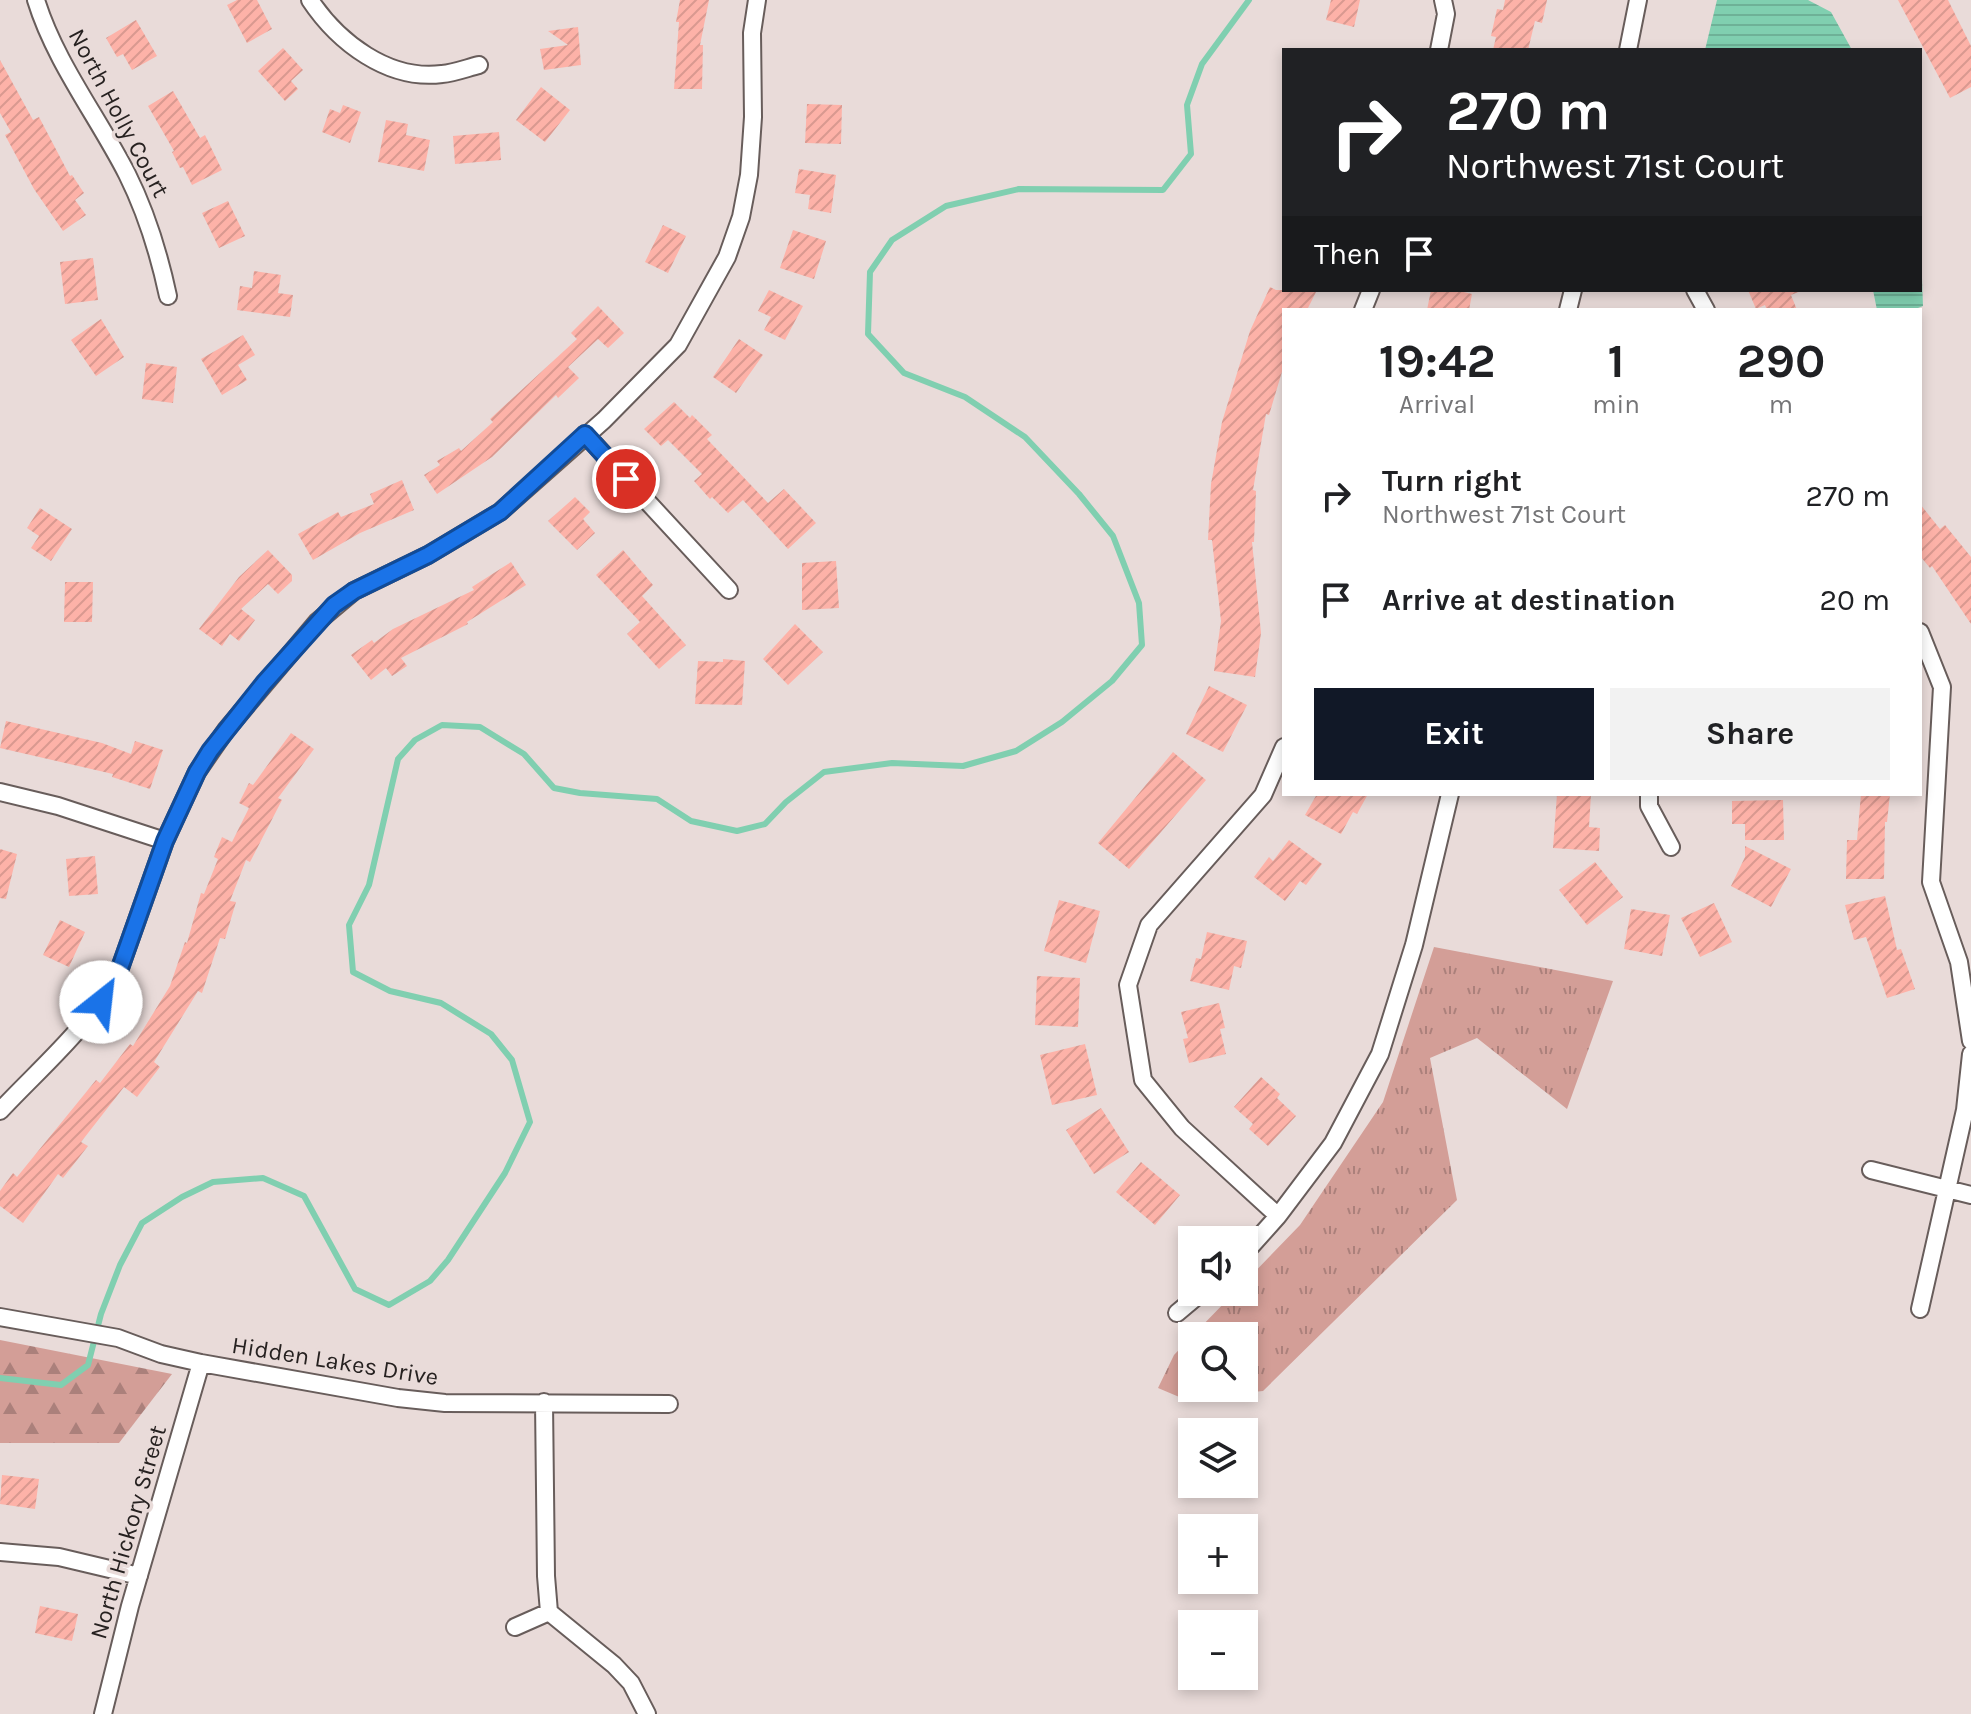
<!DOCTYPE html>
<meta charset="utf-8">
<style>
:root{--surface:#fff;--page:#f2f2f2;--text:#202124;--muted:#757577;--accent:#111827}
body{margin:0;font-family:Karla,sans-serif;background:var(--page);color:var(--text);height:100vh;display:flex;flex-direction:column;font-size:30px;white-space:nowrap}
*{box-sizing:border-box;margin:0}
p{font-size:26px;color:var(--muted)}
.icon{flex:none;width:44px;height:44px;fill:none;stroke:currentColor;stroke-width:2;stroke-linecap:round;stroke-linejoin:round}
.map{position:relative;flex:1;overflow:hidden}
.drawer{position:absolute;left:1282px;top:308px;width:640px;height:488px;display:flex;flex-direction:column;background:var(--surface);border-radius:0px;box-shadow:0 4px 12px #0003}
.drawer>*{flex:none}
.hud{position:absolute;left:1282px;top:48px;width:640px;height:244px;border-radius:0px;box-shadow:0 4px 12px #0003;background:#202124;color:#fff;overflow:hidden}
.tools{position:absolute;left:1178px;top:1226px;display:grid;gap:16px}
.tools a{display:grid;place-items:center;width:80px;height:80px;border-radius:0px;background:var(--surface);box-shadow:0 4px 12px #0003;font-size:40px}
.pin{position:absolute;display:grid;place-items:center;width:68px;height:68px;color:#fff;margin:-34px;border:4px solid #fff;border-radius:50%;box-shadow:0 2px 8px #0007}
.me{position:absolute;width:88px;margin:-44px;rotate:29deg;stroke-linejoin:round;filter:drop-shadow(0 0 6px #0008)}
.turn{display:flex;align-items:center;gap:28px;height:168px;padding:0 32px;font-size:36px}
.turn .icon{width:104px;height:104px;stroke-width:2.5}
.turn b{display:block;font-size:56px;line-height:68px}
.then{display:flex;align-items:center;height:76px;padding:0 32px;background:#0003;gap:16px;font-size:30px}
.eta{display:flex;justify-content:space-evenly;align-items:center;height:136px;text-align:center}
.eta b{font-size:48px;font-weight:700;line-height:56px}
.button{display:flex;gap:16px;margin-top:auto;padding:16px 32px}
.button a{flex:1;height:92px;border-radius:0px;background:var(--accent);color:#fff;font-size:32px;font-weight:700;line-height:92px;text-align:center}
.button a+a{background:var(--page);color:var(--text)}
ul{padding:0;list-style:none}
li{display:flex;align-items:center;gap:24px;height:104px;padding:0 32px}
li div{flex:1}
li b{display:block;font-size:30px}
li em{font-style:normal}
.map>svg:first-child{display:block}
.grass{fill:url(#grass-tufts)}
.forest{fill:url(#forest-firs)}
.water{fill:url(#water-rules)}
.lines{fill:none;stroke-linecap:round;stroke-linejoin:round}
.stream{stroke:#80cfb0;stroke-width:6}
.building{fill:url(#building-hatch)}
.minor-casing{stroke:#685d5b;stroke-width:20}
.minor{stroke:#fff;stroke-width:16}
.route-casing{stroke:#114b97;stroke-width:20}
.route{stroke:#1a73e8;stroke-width:14}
.labels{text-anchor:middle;stroke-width:7;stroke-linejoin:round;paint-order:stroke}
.street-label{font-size:24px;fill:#262120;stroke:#e9dbd9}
</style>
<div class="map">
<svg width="1971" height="1714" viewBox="0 0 1971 1714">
<defs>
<pattern id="grass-tufts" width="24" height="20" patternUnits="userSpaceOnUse" patternTransform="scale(2)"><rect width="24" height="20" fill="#d39e97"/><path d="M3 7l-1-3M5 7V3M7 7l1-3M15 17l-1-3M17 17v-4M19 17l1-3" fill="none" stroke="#ab807b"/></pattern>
<pattern id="forest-firs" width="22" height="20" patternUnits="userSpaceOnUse" patternTransform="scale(2)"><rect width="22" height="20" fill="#d39e97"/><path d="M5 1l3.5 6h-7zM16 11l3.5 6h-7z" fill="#ab807b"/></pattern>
<pattern id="water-rules" width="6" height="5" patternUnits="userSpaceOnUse" patternTransform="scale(2)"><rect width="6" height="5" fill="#80cfb0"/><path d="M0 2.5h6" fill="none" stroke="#6eb197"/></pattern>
<pattern id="building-hatch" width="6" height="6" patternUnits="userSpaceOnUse" patternTransform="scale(2)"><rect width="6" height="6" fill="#fdb2a8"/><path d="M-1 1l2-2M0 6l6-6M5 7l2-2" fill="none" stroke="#d99990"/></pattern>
</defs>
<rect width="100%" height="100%" fill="#e9dbd9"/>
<path class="grass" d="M1434,947L1613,981L1567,1109L1477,1038L1430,1058L1457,1200L1263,1391L1184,1399L1158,1388L1174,1355L1192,1336V1388H1244V1336H1192L1235,1292H1244V1283L1300,1225L1383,1102Z"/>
<path class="forest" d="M0,1340L172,1374L119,1443H0Z"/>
<path class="water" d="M1717,0H1808L1831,12L1852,50H1705Z
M1920,221L1923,306L1913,310H1877L1873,290H1920Z"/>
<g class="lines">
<path class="stream" d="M0,1378L61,1385L88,1365L101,1314L120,1265L142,1223L182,1197L213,1182L263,1178L304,1196L355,1289L389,1305L430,1281L448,1260L505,1173L530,1122L512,1060L491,1034L441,1003L390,991L353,972L349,925L369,885L398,759L415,740L442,725L480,727L524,754L554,788L580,793L657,799L691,821L737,831L765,824L786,802L824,772L892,763L963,766L1016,751L1062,722L1112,681L1142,645L1139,603L1113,536L1079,494L1025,437L965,397L904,373L868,334L870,272L892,240L946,206L1019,189L1163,190L1191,154L1187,105L1202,64L1249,0"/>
</g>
<path class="building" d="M237,0H257L272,29L247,43L227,5Z
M680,0H709L700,45H703L702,89H674L679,22H676Z
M1331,0H1360L1354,27L1326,20Z
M1505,0H1547L1542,23L1535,21L1528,50H1493L1496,37L1491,36L1497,9L1503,10Z
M1898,0H1948L1971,46V87L1950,98Z
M136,20L157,56L132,70L123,54L117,57L106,38Z
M578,27L581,65L544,70L540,49L568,45L548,31Z
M283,48L303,70L291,81L298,89L285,101L258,71Z
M0,60L33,120L39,117L70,176L72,175L84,193L75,200L86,215L63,231L34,189L5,135L11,132L0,113Z
M541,87L570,110L545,142L516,120Z
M173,91L200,138L205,135L222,170L192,185L183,167L180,168L172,152L174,151L148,106Z
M807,104L842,105L841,144L805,143Z
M343,105L361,112L350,143L322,132L330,109L340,113Z
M386,120L408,124L406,135L430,140L424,171L378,162Z
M499,132L501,160L455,164L453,136Z
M799,169L836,175L831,213L808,209L810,195L795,193Z
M228,201L245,236L219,248L202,213Z
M663,225L686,236L668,273L645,262Z
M793,230L826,241L814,279L780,268Z
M93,258L98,300L65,304L60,262Z
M254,271L281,275L278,293L293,295L290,317L237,310L240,286L252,288Z
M1270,287L1276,290H1317L1307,310H1284V365L1269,415L1266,414L1253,490L1256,491L1254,542H1252L1261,633L1255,677L1214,671L1221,621L1212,540H1208L1211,484L1222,422L1250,331Z
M769,290L803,306L785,340L764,330L771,317L758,311Z
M1431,290H1455L1472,294L1469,310H1427Z
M1748,290H1801V291L1791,295L1797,310H1767L1765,305L1756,309Z
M598,306L624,333L608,348L598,339L568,367L579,378L558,398L556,395L492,457L437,494L424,475L440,465L437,461L459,448L461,451L493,422L490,419L577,339L571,333Z
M101,319L124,357L96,376L71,340Z
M243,335L255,355L238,365L247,380L222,395L201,359Z
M739,339L763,355L736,393L713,377Z
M146,363L177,367L173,403L142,399Z
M674,402L690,418L692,415L712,435L707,439L768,503L784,489L816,523L788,549L743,500L728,513L712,497L710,499L694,481L702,474L668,440L661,446L644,429Z
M402,480L414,510L360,533L313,560L298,534L338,512L341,517L374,504L370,494Z
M575,497L590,512L583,519L595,533L577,550L548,521Z
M1920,504L1940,529L1945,525L1971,557V624L1932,566L1930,568L1920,556Z
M40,508L72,529L51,561L31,548L39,536L27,528Z
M268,550L292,575V581L278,594L268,584L241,609L255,620L239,641L230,634L222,646L199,629L239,577Z
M623,550L653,585L642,596L686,645L659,669L627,634L640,622L596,575Z
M836,561L839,608L802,610V563Z
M511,562L526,585L467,622L468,624L401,658L407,666L392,676L386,668L371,680L351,655L372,640L374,643L393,629L474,590L472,587Z
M65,582H93L92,622H64Z
M795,624L823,652L788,685L763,659Z
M723,659L745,661L742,705L695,704L698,661L723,662Z
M1209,686L1247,705L1223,752L1186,734Z
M6,721L102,743L131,754L135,741L163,750L150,789L112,777L113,774L0,748Z
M291,733L314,749L278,798L282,800L250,862L246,860L230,901L236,902L225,939L220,938L202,993L198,991L154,1062L160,1067L137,1097L124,1087L81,1142L88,1146L63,1178L58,1174L23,1223L0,1206V1191L13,1173L17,1177L96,1080L100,1083L130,1044L133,1046L170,986L185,942L187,943L201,893L204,894L218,859L214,857L222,837L232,842L249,808L239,803L249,783L253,785Z
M1173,752L1206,780L1129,869L1098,843Z
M1317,794H1368L1357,814L1353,812L1341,834L1305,815Z
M1557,794H1591L1589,827L1600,828L1599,851L1553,848Z
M1861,794H1890L1887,822H1885L1884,879H1846L1847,840H1857Z
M1783,800L1784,840H1745V824H1732V801Z
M1289,840L1322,864L1306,885L1300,881L1285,901L1254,877L1269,857L1273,861Z
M1745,846L1791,869L1771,907L1731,886L1745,857Z
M0,849L17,854L6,899L0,898Z
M95,856L98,894L69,896L66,859Z
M1595,862L1623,897L1587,925L1559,890Z
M1885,896L1897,950L1901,949L1915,989L1887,998L1866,937L1854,940L1845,905Z
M1059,900L1100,911L1086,963L1044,951Z
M1714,903L1732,942L1700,957L1681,918Z
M1631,909L1670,915L1662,956L1624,949Z
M60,920L85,932L69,967L43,955Z
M1207,932L1247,941L1241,968L1234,966L1229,990L1190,981L1196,958L1201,959Z
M1037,976L1080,978L1078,1027L1035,1025Z
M1219,1003L1225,1028L1220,1029L1226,1054L1189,1063L1183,1039L1188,1038L1181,1012Z
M1085,1044L1097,1095L1052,1105L1040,1055Z
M1261,1077L1280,1094L1277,1098L1296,1116L1268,1146L1249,1129L1253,1124L1234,1107Z
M1101,1108L1129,1152L1094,1174L1066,1130Z
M1141,1162L1180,1195L1155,1225L1116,1192Z
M2,1475L39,1479L35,1509L0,1504Z
M40,1606L78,1614L72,1641L35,1633Z"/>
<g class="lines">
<g class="minor-casing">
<path id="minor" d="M36,0C55,62 98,117 127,174C147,214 159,254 168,296
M310,0C338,42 388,81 442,74C454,73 467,68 479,65
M1439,50L1446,14L1443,0
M1628,50L1638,0
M1695,290L1706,310
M1363,310L1371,290
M1568,310L1573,290
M585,434L729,590
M1920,632L1942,687L1931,882L1959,962L1971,1041
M0,792L58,806L165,841
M1649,794V806L1671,847
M0,1111C42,1066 94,1023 120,968L165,841L197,772L226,730L317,622L354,591L428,555L500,512L604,420L678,345L727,257L741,217L749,175L753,117L752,33L757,0
M1871,1170L1971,1195
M1278,1216L1182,1128L1143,1080L1128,985L1149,925L1263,795L1284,747
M1244,1254L1278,1216L1333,1143L1380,1054L1414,945L1450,794
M1920,1309L1965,1110L1971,1054
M1177,1313L1202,1292
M0,1317L118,1338L161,1354L201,1363L398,1398L445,1403L669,1404
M544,1402L546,1576L549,1612L614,1665L631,1683L647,1714
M0,1552L59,1557L139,1576
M515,1627L549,1612
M103,1714L130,1606L201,1363"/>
</g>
<use href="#minor" class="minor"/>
</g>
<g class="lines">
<g class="route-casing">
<path id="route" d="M101,1002L120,968L165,841L197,772L210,751L264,683L334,605L354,591L428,555L500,512L585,434L626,479"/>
</g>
<use href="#route" class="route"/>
</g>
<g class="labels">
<g class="street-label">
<text transform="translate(119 113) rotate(62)" y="8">North Holly Court</text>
<text transform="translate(335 1361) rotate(9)" y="8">Hidden Lakes Drive</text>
<text transform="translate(128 1532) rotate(-74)" y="8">North Hickory Street</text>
</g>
</g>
</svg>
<div class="tools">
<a><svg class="icon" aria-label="sound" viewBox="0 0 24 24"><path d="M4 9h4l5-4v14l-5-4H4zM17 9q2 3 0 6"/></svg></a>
<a><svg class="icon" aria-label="search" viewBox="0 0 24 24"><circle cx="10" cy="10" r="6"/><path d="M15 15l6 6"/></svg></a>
<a><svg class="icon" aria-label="layers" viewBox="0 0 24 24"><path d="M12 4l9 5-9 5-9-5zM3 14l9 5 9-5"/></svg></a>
<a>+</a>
<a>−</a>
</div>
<div class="pin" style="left:626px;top:479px;background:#d93025"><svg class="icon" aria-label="arrive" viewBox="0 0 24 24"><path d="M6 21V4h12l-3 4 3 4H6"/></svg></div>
<svg class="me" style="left:101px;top:1002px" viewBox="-20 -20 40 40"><circle r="19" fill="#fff"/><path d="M0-13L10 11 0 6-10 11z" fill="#1a73e8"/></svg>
<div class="hud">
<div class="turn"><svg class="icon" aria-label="right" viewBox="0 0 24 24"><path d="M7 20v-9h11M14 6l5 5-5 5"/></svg><div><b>270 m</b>Northwest 71st Court</div></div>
<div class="then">Then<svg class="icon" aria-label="arrive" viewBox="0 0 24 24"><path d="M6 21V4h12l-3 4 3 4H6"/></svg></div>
</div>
<section class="drawer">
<div class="eta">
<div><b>19:42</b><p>Arrival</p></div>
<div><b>1</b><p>min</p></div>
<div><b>290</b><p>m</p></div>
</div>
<ul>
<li><svg class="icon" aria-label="right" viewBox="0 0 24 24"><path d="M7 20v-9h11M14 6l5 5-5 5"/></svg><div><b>Turn right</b><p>Northwest 71st Court</p></div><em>270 m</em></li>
<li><svg class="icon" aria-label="arrive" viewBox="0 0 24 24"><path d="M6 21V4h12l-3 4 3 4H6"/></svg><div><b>Arrive at destination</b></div><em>20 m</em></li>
</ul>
<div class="button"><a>Exit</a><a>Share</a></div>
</section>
</div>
